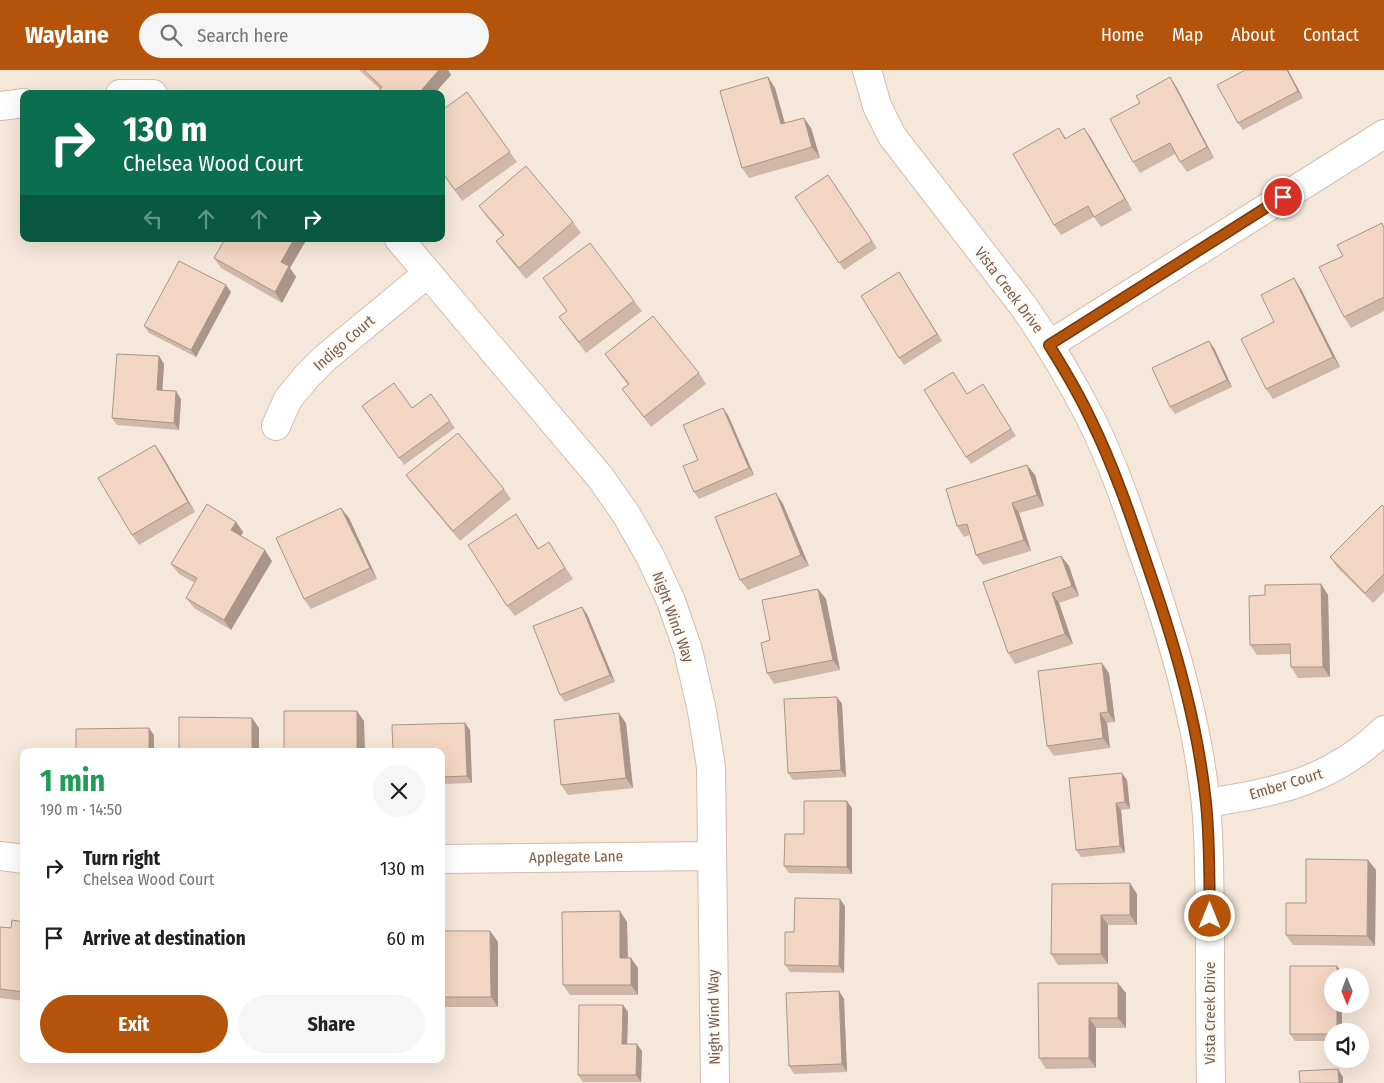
<!DOCTYPE html>
<meta charset="utf-8">
<style>
:root{--surface:#fff;--page:#f6f6f6;--text:#202124;--muted:#757577;--accent:#b45309}
body{margin:0;font-family:"Fira Sans Condensed",sans-serif;background:var(--page);color:var(--text);height:100vh;display:flex;flex-direction:column;font-size:19px;white-space:nowrap}
*{box-sizing:border-box;margin:0}
p{font-size:16px;color:var(--muted)}
.icon{flex:none;width:28px;height:28px;fill:none;stroke:currentColor;stroke-width:2;stroke-linecap:round;stroke-linejoin:round}
.map{position:relative;flex:1;overflow:hidden}
.drawer{position:absolute;left:20px;top:678px;width:425px;height:315px;display:flex;flex-direction:column;background:var(--surface);border-radius:10px;box-shadow:0 5px 20px #0002}
.drawer>*{flex:none}
.guide{position:absolute;left:20px;top:20px;width:425px;height:152px;border-radius:10px;box-shadow:0 5px 20px #0002;background:#0b6e4f;color:#fff;overflow:hidden}
.needle{width:32px;rotate:179deg}
.fabs{position:absolute;left:1324px;top:898px;display:grid;gap:10px}
.fabs a{display:grid;place-items:center;width:45px;height:45px;border-radius:50%;background:var(--surface);box-shadow:0 5px 20px #0002;font-size:25px}
.pin{position:absolute;display:grid;place-items:center;width:42px;height:42px;color:#fff;margin:-21px;border:2px solid #fff;border-radius:50%;box-shadow:0 1px 5px #0007}
.me{position:absolute;width:55px;margin:-28px;rotate:0deg;stroke-linejoin:round;filter:drop-shadow(0 0 4px #0008)}
.turn{display:flex;align-items:center;gap:18px;height:105px;padding:0 20px;font-size:22px}
.turn .icon{width:65px;height:65px;stroke-width:2.5}
.turn b{display:block;font-size:35px;line-height:42px}
.lanes{display:flex;align-items:center;height:48px;padding:0 20px;background:#0003;justify-content:center;gap:25px;direction:ltr}
.lanes .off{opacity:.35}
.round{display:grid;place-items:center;flex:none;width:52px;height:52px;border-radius:26px;background:var(--page)}
.overview{display:flex;align-items:center;justify-content:space-between;height:85px;padding:0 20px}
h1{font-size:30px;font-weight:700;line-height:38px;color:#1e9e55}
.cta{display:flex;gap:10px;margin-top:auto;padding:10px 20px}
.cta a{flex:1;height:58px;border-radius:30px;background:var(--accent);color:#fff;font-size:20px;font-weight:700;line-height:58px;text-align:center}
.cta a+a{background:var(--page);color:var(--text)}
ul{padding:0;list-style:none}
li{display:flex;align-items:center;gap:15px;height:70px;padding:0 20px}
li div{flex:1}
li b{display:block;font-size:19px}
li em{font-style:normal}
header{display:flex;align-items:center;gap:30px;box-sizing:border-box;height:70px;padding:0 25px;background:var(--accent);color:#fff}
header strong{font-size:24px}
nav{display:flex;gap:28px;margin-inline-start:auto;font-size:18px}
.search{width:350px;height:45px;background:var(--page);display:flex;align-items:center;gap:12px;box-sizing:border-box;padding:0 18px;border-radius:28px;color:var(--muted);font-size:19px}
.map>svg:first-child{display:block}
.residential{fill:#f5e8da;fill-rule:evenodd}
.lines{fill:none;stroke-linecap:round;stroke-linejoin:round}
.minor-casing{stroke:#d1beb0;stroke-width:30}
.minor{stroke:#fff;stroke-width:28}
.wall{fill:#d1b7a8}
.shaded-wall{fill:#aa9588}
.building{fill:#f3d5c3;stroke:#aa9588}
.route-casing{stroke:#753606;stroke-width:12}
.route{stroke:#b45309;stroke-width:9}
.labels{text-anchor:middle;stroke-width:4;stroke-linejoin:round;paint-order:stroke}
.street-label{font-size:15px;fill:#7a5c4d;stroke:#fffaf3}
</style>
<header>
<strong>Waylane</strong>
<div class="search"><svg class="icon" aria-label="search" viewBox="0 0 24 24"><circle cx="10" cy="10" r="6"/><path d="M15 15l6 6"/></svg>Search here</div>
<nav><a>Home</a><a>Map</a><a>About</a><a>Contact</a></nav>
</header>
<div class="map">
<svg width="1384" height="1013" viewBox="0 0 1384 1013">
<rect width="100%" height="100%" fill="#fdf6ec"/>
<path class="residential" d="M0,0H1384V1013H0ZM24,24H441V169H24ZM24,681H441V989H24ZM1332,906H1360V934H1332ZM1332,961H1360V989H1332Z"/>
<g class="lines">
<g class="minor-casing">
<path id="minor" d="M867,0L877,36L892,66L1024,237C1049,273 1071,310 1091,349C1116,399 1133,453 1151,505C1176,580 1198,657 1206,735C1210,775 1209,814 1210,854C1210,907 1210,960 1211,1013
M120,24H153
M0,36L24,33
M399,169L600,407L626,444L650,486L671,531L688,580L702,641L711,697L715,1013
M1049,275L1384,64
M276,356L288,329L308,305L325,288L428,203
M1206,733C1275,723 1332,711 1384,660
M0,786L24,789
M441,789L711,786"/>
</g>
<use href="#minor" class="minor"/>
</g>
<path class="wall" d="M359,0H448L451,5L434,24H376L380,19Z
M1245,0H1288L1303,28L1243,60L1238,53Z
M768,7L775,18L785,53L804,48L811,58L820,88L749,108L742,98Z
M1170,7L1177,18L1214,88L1187,102L1180,92L1175,84L1140,103L1133,92L1140,33Z
M467,22L517,92L462,131L441,101Z
M1059,58L1066,68H1091L1132,140L1101,157L1094,147L1061,165L1054,155Z
M828,105L877,178L844,200L795,127Z
M479,136L573,152L581,163L526,209L504,182L496,171L503,166L486,146Z
M1384,157V241L1351,258L1344,247L1343,186Z
M42,169H77L43,170Z
M214,188L290,198L296,207L282,233L221,198Z
M899,202L942,271L904,295L899,288Z
M543,208L634,231L642,241L586,283L559,247L567,241Z
M1301,219L1340,297L1273,329L1266,319L1274,252Z
M231,222L196,287L149,263L144,256Z
M1214,278L1232,317L1175,344L1170,337Z
M605,284L699,303L706,314L651,357L622,319L628,315Z
M159,286L164,294L162,321L181,329L179,360L117,355L112,348Z
M988,322L1016,366L971,394L966,387L967,324Z
M431,324L455,358L404,395L362,336L412,338Z
M728,345L754,405L699,429L694,422L698,390Z
M162,385L195,442L139,475L132,465Z
M1027,395L1035,405L1044,436L1019,443L1031,481L983,495L976,485L970,465L964,467L957,456Z
M406,405L504,419L511,429L460,471L414,416Z
M783,434L809,496L748,520L740,510Z
M1384,437V522L1373,533L1337,497L1330,487Z
M349,448L377,509L311,539L304,529Z
M236,452L243,462L241,466L272,491L231,560L194,538L186,528L195,513L179,504L171,494Z
M523,455L539,479L556,483L573,509L515,546L507,536Z
M1061,486L1069,496L1079,526L1059,533L1073,574L1015,594L1008,583Z
M1321,514L1328,525L1330,607L1298,608L1291,597L1290,584L1257,585L1250,575L1265,525Z
M818,519L826,529L840,600L774,614L767,603L770,570Z
M587,544L615,612L565,632L560,625Z
M1109,603L1115,652L1107,653L1110,678L1054,686L1047,676Z
M837,627L842,634L846,707L793,710L788,703Z
M465,653L470,660L472,713L441,714V681Z
M626,653L633,718L568,725L561,715Z
M1127,710L1130,739L1121,740L1125,783L1081,787L1076,780Z
M852,738V804L789,803L784,796L804,764Z
M1368,790L1376,800L1375,876L1293,875L1286,865L1306,833Z
M1052,814L1137,824V855H1108V894L1058,895L1051,884Z
M845,836L844,903L790,902L785,895Z
M24,852V931L0,928V857L11,858Z
M627,852L628,888H631L638,898V925H570L563,915Z
M441,861H490L498,872V937H441Z
M1290,896H1337L1342,903V906H1332V934H1342V961H1332V971H1295L1290,964Z
M1038,913L1126,923V958H1096V998L1046,999L1039,988Z
M839,921L844,929L847,1002L794,1004L789,996Z
M623,935L628,942L627,974L642,981L641,1012H583L578,1005Z"/>
<path class="shaded-wall" d="M439,0H448L451,5L434,24H418Z
M1287,0H1288L1303,28L1298,21Z
M768,7L775,18L788,65L781,54Z
M1170,7L1177,18L1214,88L1207,77Z
M804,48L811,58L820,88L812,77Z
M1084,58L1091,68L1132,140L1125,129Z
M294,169H307L290,198L296,207L282,233L275,222L281,192Z
M899,202L904,210L942,271L937,264Z
M1294,208L1301,219L1340,297L1333,287Z
M226,215L231,222L196,287L191,280Z
M1209,271L1214,278L1232,317L1227,310Z
M159,286L164,294L162,327L157,320Z
M176,321L181,329L179,360L174,353Z
M723,338L728,345L754,405L749,398Z
M155,375L162,385L195,442L188,432Z
M1027,395L1035,405L1044,436L1037,425Z
M776,423L783,434L809,496L801,485Z
M1012,433L1019,443L1031,481L1024,470Z
M341,438L349,448L377,509L370,498Z
M236,452L243,462L238,471L231,460Z
M265,480L272,491L231,560L224,550Z
M1061,486L1069,496L1079,526L1072,516Z
M1321,514L1328,525L1330,607L1323,597Z
M818,519L826,529L840,600L833,590Z
M1052,523L1059,533L1073,574L1065,564Z
M582,537L587,544L615,612L610,605Z
M1102,593L1109,603L1115,652L1108,642Z
M837,627L842,634L846,707L841,700Z
M357,641L364,651L365,681H357Z
M619,643L626,653L633,718L626,708Z
M1100,643L1107,653L1110,678L1103,668Z
M252,648L259,658V681H252Z
M465,653L470,660L472,713L467,706Z
M149,658L154,665V681H149Z
M1122,703L1127,710L1130,739L1125,732Z
M847,731L852,738V804L847,797Z
M1116,733L1121,740L1125,783L1120,776Z
M1368,790L1376,800L1375,876L1367,866Z
M1130,813L1137,824V855L1130,845Z
M840,829L845,836L844,903L839,896Z
M620,841L627,852L628,898L620,888Z
M1101,845L1108,855V894L1101,884Z
M490,861L498,872V937L491,927Z
M631,888L638,898V925L631,915Z
M1337,896L1342,903V906H1337Z
M1118,913L1126,923V958L1118,948Z
M839,921L844,929L847,1002L842,994Z
M1337,934H1342V961H1337Z
M623,935L628,942L627,981L622,974Z
M1089,948L1096,958V998L1089,988Z
M637,974L642,981L641,1012L636,1005Z
M1338,999L1343,1007V1013H1339Z"/>
<path class="building" d="M364,0H439L418,24H376L382,17Z
M1245,0H1287L1298,21L1238,53L1217,15Z
M768,7L781,54L804,48L812,77L742,98L720,21Z
M1170,7L1207,77L1180,92L1170,73L1133,92L1110,49L1140,33L1136,26Z
M467,22L510,82L455,120L441,101V41Z
M1059,58L1065,69L1084,58L1125,129L1094,147L1088,136L1054,155L1013,84Z
M526,96L573,152L519,198L496,171L504,165L479,136Z
M828,105L872,171L839,193L795,127Z
M1382,153L1384,158V227L1344,247L1319,197L1343,186L1337,175Z
M225,169H294L281,192L289,196L275,222L214,188Z
M590,173L634,231L579,272L559,247L567,241L543,208Z
M179,191L226,215L191,280L144,256Z
M899,202L937,264L899,288L861,226Z
M1294,208L1333,287L1266,319L1241,269L1274,252L1261,225Z
M653,246L699,303L644,347L622,319L629,314L605,284Z
M1209,271L1227,310L1170,337L1152,298Z
M117,284L159,286L157,320L176,321L174,353L112,348Z
M953,302L967,324L983,314L1011,359L966,387L924,320Z
M394,313L412,338L431,324L450,351L399,388L362,336Z
M723,338L749,398L694,422L683,396L698,390L683,355Z
M458,363L504,419L453,461L406,405Z
M155,375L188,432L132,465L98,408Z
M1027,395L1037,425L1012,433L1024,470L976,485L967,454L957,456L946,419Z
M776,423L801,485L740,510L715,447Z
M207,434L236,452L231,460L265,480L224,550L186,528L197,508L171,494Z
M1382,435L1384,437V504L1365,523L1330,487Z
M341,438L370,498L304,529L276,468Z
M516,444L538,479L549,472L565,498L507,536L468,475Z
M1061,486L1072,516L1052,523L1065,564L1008,583L983,512Z
M1321,514L1323,597H1291L1290,574L1250,575L1249,526L1265,525V515Z
M818,519L833,590L767,603L761,573L770,570L762,530Z
M582,537L610,605L560,625L533,556Z
M1102,593L1108,642L1100,643L1103,668L1047,676L1038,601Z
M837,627L841,700L788,703L784,629Z
M284,641H357V681H284Z
M619,643L626,708L561,715L554,650Z
M179,647L252,648V681H179Z
M465,653L467,706L441,707V681H393L392,655Z
M149,658V681H76V659Z
M1122,703L1125,732L1116,733L1120,776L1076,780L1069,708Z
M804,731H847V797L784,796L785,764H804Z
M1306,789L1368,790L1367,866L1286,865V833H1306Z
M1130,813V845H1101V884H1051L1052,814Z
M795,828L840,829L839,896L785,895V862H794Z
M620,841V888H631V915H563L562,842Z
M12,850L24,852V922L0,919V857L11,858Z
M441,861H490L491,927H441Z
M1290,896H1337V906H1332V934H1337V961H1332V964H1290Z
M1038,913H1118V948H1089V988H1039Z
M839,921L842,994L789,996L786,923Z
M579,935H623L622,974H637L636,1005H578Z
M1338,999L1339,1013H1300L1299,1001Z"/>
<g class="lines">
<g class="route-casing">
<path id="route" d="M1210,846C1209,808 1210,771 1206,733C1198,656 1177,582 1152,509C1134,456 1116,401 1091,350C1079,324 1064,299 1049,275L1283,127"/>
</g>
<use href="#route" class="route"/>
</g>
<g class="labels">
<g class="street-label">
<text transform="translate(1009 220) rotate(53)" y="5">Vista Creek Drive</text>
<text transform="translate(344 273) rotate(-41)" y="5">Indigo Court</text>
<text transform="translate(673 547) rotate(70)" y="5">Night Wind Way</text>
<text transform="translate(1286 714) rotate(-17)" y="5">Ember Court</text>
<text transform="translate(576 787) rotate(-1)" y="5">Applegate Lane</text>
<text transform="translate(1210 943) rotate(-90)" y="5">Vista Creek Drive</text>
<text transform="translate(714 947) rotate(-91)" y="5">Night Wind Way</text>
</g>
</g>
</svg>
<div class="fabs">
<a><svg class="needle" viewBox="-14 -14 28 28"><path d="M0-13l5 13h-10z" fill="#e53935"/><path d="M0 13l5-13h-10z" fill="#757577"/></svg></a>
<a><svg class="icon" aria-label="sound" viewBox="0 0 24 24"><path d="M4 9h4l5-4v14l-5-4H4zM17 9q2 3 0 6"/></svg></a>
</div>
<div class="pin" style="left:1283px;top:127px;background:#d93025"><svg class="icon" aria-label="arrive" viewBox="0 0 24 24"><path d="M6 21V4h12l-3 4 3 4H6"/></svg></div>
<svg class="me" style="left:1210px;top:846px" viewBox="-20 -20 40 40"><circle r="17" fill="#b45309" stroke="#fff" stroke-width="3"/><path d="M0-11L8 9 0 5-8 9z" fill="#fff"/></svg>
<div class="guide">
<div class="turn"><svg class="icon" aria-label="right" viewBox="0 0 24 24"><path d="M7 20v-9h11M14 6l5 5-5 5"/></svg><div><b>130 m</b>Chelsea Wood Court</div></div>
<div class="lanes"><svg class="icon off" aria-label="left" viewBox="0 0 24 24"><path d="M17 20v-9H6M10 6l-5 5 5 5"/></svg><svg class="icon off" aria-label="ahead" viewBox="0 0 24 24"><path d="M12 20V5M6 11l6-6 6 6"/></svg><svg class="icon off" aria-label="ahead" viewBox="0 0 24 24"><path d="M12 20V5M6 11l6-6 6 6"/></svg><svg class="icon" aria-label="right" viewBox="0 0 24 24"><path d="M7 20v-9h11M14 6l5 5-5 5"/></svg></div>
</div>
<section class="drawer">
<div class="overview"><div><h1>1 min</h1><p>190 m · 14:50</p></div><a class="round"><svg class="icon" aria-label="close" viewBox="0 0 24 24"><path d="M6 6l12 12M18 6L6 18"/></svg></a></div>
<ul>
<li><svg class="icon" aria-label="right" viewBox="0 0 24 24"><path d="M7 20v-9h11M14 6l5 5-5 5"/></svg><div><b>Turn right</b><p>Chelsea Wood Court</p></div><em>130 m</em></li>
<li><svg class="icon" aria-label="arrive" viewBox="0 0 24 24"><path d="M6 21V4h12l-3 4 3 4H6"/></svg><div><b>Arrive at destination</b></div><em>60 m</em></li>
</ul>
<div class="cta"><a>Exit</a><a>Share</a></div>
</section>
</div>
